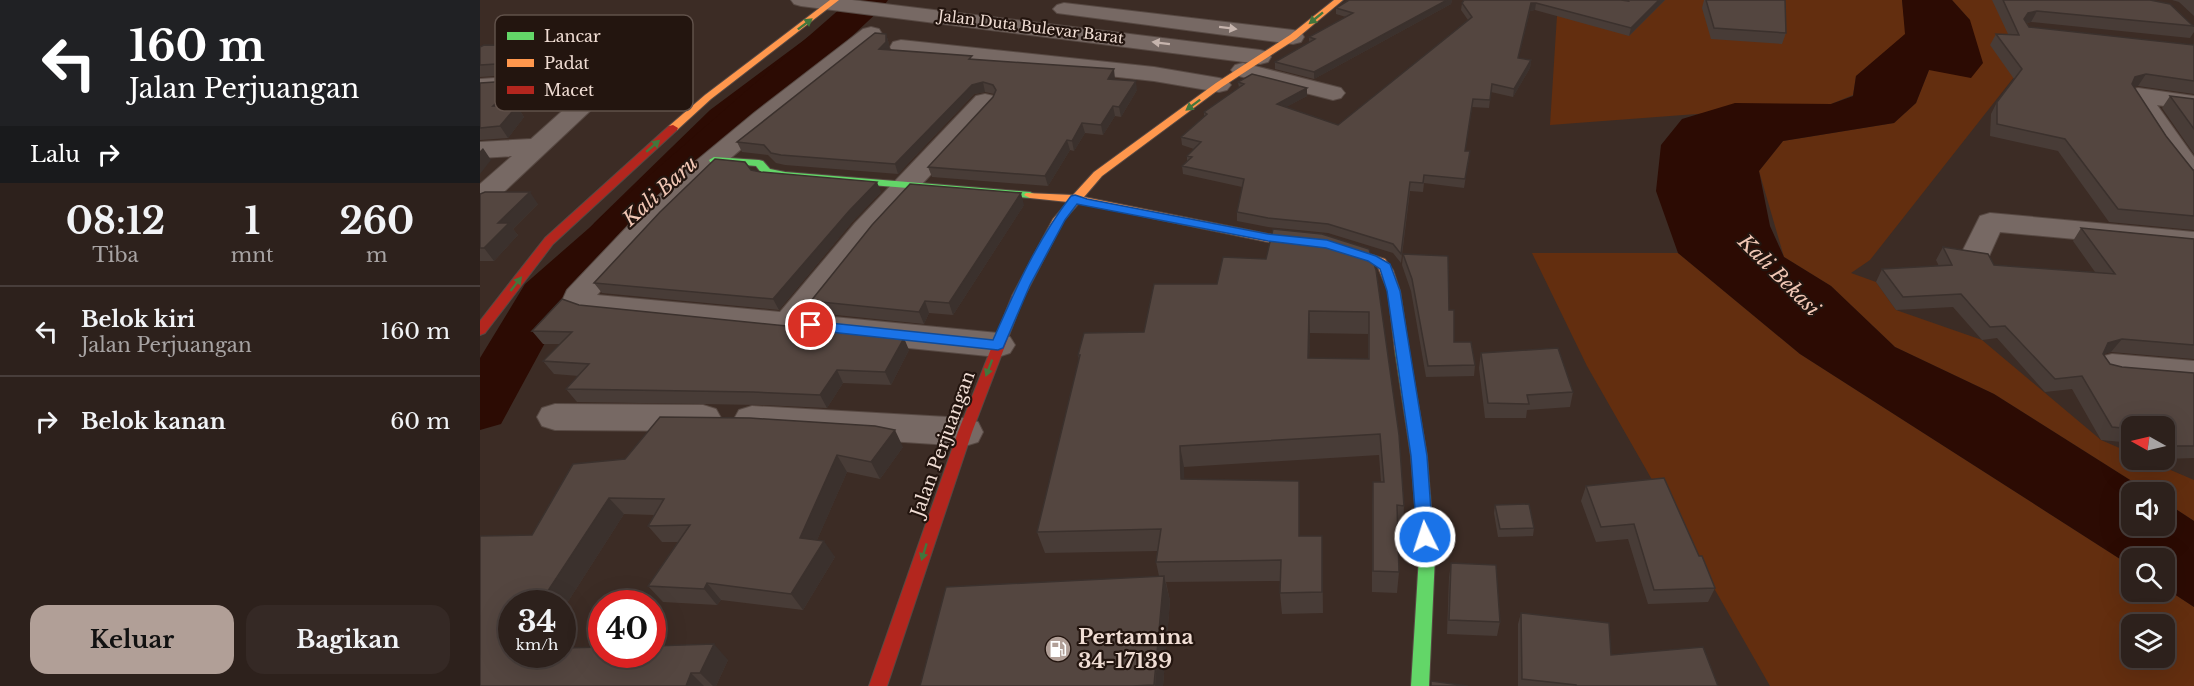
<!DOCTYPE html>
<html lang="id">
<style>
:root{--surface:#2d211c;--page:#352925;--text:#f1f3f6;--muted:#a7a3a3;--line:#483e3b;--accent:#b19f97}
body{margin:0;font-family:"Libre Baskerville",serif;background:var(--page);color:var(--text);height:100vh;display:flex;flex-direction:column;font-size:22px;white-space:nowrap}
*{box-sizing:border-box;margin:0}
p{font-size:20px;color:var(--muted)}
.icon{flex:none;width:33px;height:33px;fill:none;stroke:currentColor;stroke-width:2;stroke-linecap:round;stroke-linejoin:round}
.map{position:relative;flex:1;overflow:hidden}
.panel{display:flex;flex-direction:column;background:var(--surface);width:480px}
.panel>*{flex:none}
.guide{background:#202124;color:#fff;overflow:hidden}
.needle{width:39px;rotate:278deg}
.tools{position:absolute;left:1641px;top:416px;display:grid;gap:12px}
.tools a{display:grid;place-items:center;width:54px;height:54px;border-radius:12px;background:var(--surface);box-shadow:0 6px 24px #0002,0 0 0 2px var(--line);font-size:30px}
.speed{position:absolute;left:18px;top:590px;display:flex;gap:12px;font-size:30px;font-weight:700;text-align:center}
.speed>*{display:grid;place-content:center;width:78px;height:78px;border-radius:50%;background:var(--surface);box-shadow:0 6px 24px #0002,0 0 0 2px var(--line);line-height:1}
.speed small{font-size:15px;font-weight:400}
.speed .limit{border:9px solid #d22;background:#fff;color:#111}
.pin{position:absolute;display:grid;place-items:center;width:51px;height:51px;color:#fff;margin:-26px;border:3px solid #fff;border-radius:50%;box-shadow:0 2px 6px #0007}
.me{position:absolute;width:66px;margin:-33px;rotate:356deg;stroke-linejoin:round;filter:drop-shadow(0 0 4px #0008)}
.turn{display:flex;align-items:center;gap:21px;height:126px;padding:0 30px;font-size:27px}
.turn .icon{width:78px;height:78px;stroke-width:2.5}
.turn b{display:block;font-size:42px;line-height:51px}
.then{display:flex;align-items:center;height:57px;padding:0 30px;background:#0003;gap:12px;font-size:22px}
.eta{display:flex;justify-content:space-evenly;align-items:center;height:102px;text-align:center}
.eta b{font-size:36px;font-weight:800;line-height:42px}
.action{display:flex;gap:12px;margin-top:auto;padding:12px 30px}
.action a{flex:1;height:69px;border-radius:18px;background:var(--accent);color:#111;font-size:24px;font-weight:800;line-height:69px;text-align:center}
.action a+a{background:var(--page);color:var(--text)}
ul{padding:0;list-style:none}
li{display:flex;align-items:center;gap:18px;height:90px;padding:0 30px;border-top:2px solid var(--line)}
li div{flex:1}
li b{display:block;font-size:22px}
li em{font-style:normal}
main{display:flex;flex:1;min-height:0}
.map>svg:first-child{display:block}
.green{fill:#632e0f;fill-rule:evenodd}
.water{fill:#2c0b03}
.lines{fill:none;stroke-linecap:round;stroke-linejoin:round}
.river{fill:#2c0b03;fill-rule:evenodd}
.street-casing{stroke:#574943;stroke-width:2}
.fast-casing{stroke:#574943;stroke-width:2}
.slow-casing{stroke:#574943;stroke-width:2}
.jam-casing{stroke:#574943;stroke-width:2}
.street{fill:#776964;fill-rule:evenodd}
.fast{fill:#63d668;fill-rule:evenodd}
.slow{fill:#ff974d;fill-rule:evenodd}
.jam{fill:#b3261e;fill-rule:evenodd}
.wall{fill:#483c37;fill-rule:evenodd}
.shaded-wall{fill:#3b312d}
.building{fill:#544640;stroke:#3b312d;stroke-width:1.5;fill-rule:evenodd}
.oneway{fill:#43763c}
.oneway2{fill:#c6b4ad}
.route{fill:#1a73e8;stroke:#114b97;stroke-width:1.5}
.labels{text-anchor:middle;stroke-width:4.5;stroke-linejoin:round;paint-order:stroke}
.far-street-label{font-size:15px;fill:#f0ddd4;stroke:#23150f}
.street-label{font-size:18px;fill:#f0ddd4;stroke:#23150f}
.water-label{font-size:20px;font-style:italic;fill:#f1c7b5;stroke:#23150f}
.near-poi-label{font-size:21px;font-weight:bold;fill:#f0ddd4;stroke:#23150f;text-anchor:start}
.key{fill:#23150f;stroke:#60514a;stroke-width:1.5}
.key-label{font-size:16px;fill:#f0ddd4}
</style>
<main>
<section class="panel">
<div class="guide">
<div class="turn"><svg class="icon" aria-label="left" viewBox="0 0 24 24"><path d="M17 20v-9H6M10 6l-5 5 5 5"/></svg><div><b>160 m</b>Jalan Perjuangan</div></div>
<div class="then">Lalu<svg class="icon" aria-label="right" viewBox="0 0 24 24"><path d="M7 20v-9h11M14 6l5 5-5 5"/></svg></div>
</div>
<div class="eta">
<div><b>08:12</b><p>Tiba</p></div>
<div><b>1</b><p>mnt</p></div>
<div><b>260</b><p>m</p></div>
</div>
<ul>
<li><svg class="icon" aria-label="left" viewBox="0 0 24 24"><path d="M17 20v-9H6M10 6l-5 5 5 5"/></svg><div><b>Belok kiri</b><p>Jalan Perjuangan</p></div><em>160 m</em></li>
<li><svg class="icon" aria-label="right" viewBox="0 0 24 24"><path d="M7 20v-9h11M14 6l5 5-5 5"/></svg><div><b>Belok kanan</b></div><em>60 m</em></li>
</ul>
<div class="action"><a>Keluar</a><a>Bagikan</a></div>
</section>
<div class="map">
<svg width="1714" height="686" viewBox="0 0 1714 686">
<rect width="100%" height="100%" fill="#3c2c25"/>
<path class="green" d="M1078,0H1422L1426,34L1376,76L1373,95L1351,104L1070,125Z
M1472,0H1538L1551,31L1538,72L1390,260L1371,273L1396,282L1416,310L1502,340L1621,440L1651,453L1652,459H1665L1714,480V521L1685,502L1684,492H1669L1514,394L1415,347L1351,286L1304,257L1279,171L1303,141L1414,123L1436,103L1449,70L1490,20Z
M1052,253H1198L1320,354L1651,566L1652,591H1684L1685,588L1714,607V686H1290L1107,366ZM1652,624H1684V657H1652Z"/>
<path class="water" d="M378,0H407L262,112L133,222L64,296L0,429V366L50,295L115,222L230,110Z
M1422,0H1472L1490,20L1503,63L1491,78L1449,70L1436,103L1414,123L1303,141L1279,171L1290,226L1304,257L1351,286L1415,347L1514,394L1669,492H1652V525H1684L1685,502L1714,521V607L1685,588L1684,558H1652L1651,566L1320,354L1198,253L1176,191L1181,145L1202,119L1255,103L1351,104L1373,96L1376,76L1425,34Z"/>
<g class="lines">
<path class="river" d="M370,0H408L403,7L85,306L21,424L0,430V358L45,284Z"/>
<g class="street-casing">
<path id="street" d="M311,0H372L780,50L788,52L791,57L788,62L780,64L321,6L314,4Z
M584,3L813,30L821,32L824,37L821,42L813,44L577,13L573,9L577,5Z
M391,27L399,29L402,34L399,39C342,85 282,129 228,178C188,215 153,255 117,295L300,312L375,223L496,96L505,94L514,96L517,101L514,106L395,235L333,315L518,333L530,337L535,345L530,353L518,357L109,316L87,308L82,301L87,290L162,211L210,166L274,113L383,29Z
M421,40L674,67L739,78L747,80L751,85L747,90L739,92L674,81L413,52L410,47L413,42Z
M763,63L861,88L865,93L861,98L853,100L755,75L751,70L755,65Z
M108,72L138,76L142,81L10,205L0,207V184L32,156L0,158V142L51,139L110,86L0,93V79Z
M1658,88L1714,96V110L1677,105L1714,157V182L1704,180L1679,147L1646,95L1649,90Z
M1510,213L1714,232V250L1520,232L1506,263L1495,265L1484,263L1480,256L1500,216Z
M1632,354L1714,361V385L1632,378L1620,375L1615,366L1620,357Z
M75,404L223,405L236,409L241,418L236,427L223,431L75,430L62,426L57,417L62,408Z
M272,406L485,418L498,422L503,432L498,442L485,446L272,432L259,428L254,419L259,410Z"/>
</g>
<g class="fast-casing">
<path id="fast" d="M234,157L279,160L283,161L290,169L305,172L550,192L556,195L550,198L305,178L282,174L276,166L230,162L229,160Z
M922,346L929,351L947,456L955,556L949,686H931L939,556L931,456L915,351Z"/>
</g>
<g class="slow-casing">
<path id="slow" d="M350,0H359L231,99L197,130H189V126L225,95Z
M854,0H863L816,39L742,87L622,176L604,197L788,234L847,240L905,259L913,270L920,291L929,351L927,354L922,356L915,351L908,291L897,265L846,248L788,242L599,203L584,220L543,299H533L532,296L573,219L588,202L550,198L544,195L546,193L593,195L614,172L736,83L810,35Z"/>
</g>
<g class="jam-casing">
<path id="jam" d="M193,125L198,128L197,130L73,244L5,333L0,335V321L65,238L189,126Z
M538,292L544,296L492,432L407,686H389L478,432L532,296Z"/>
</g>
<use href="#street" class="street"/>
<use href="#fast" class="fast"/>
<use href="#slow" class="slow"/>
<use href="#jam" class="jam"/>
</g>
<path class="wall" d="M869,0H972L971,4L834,79L795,69V62L829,43V37L866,17L856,14V8Z
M1145,0H1185L1149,36L1055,10L1050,11L1038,58L1051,60L1050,68L1033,97L1011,92L1009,108L992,107L985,151H990L984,188L944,183L943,192L930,191L921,263L913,253L848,233L788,227L757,221V212L762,187L703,174L702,166L707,161V156L714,149L702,145L701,137L724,117V112L759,88L758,82L827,88V96L806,107L858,125L988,20L981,10L982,3L1145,1Z
M1224,0H1305L1306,33L1302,44L1231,39L1222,8Z
M1512,0H1670L1714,27V32L1710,38L1551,22L1546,23L1549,27L1714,45V94L1658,86L1653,87L1686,136L1713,170H1714V230L1629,222L1578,151L1510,136L1511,114L1517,102L1534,79L1510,45L1516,34H1528Z
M1692,0H1714V16L1699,2Z
M406,34L409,44L410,50L493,59L635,79L657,90L641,117L635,116L623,135L605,133L594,151L590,150L568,186L452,177L448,167L513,97L514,94L505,92L494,94L418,174L305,165L296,163L288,155L262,152L257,142Z
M68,46L75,57L59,73L0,77V47Z
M0,83L33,84L45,95L34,106H37L44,117L28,138L0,140Z
M1690,96L1714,99V154L1682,108Z
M401,192L373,221L299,310L122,293L114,283Z
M0,194L58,204L33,229L38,235L14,261H0Z
M544,205L473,315L449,313L444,324L337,313L331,301Z
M1601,228L1714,239V359L1631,352L1623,354L1630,364L1642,367L1714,373V458L1684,459V426H1652V443L1621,440L1592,389L1565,392L1517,338L1502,340L1473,307L1416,310L1396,282L1402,269L1459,266L1456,260L1463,247L1514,265L1615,272L1593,241Z
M889,249L924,506L923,527H917L919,572L917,593L892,592V504L893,482H901L899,455L704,467V479L820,503V536H842L843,613L802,614L800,593L801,581L686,582L690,601L683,686H440L679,576L676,562L678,551L565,553L557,532L599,359L598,355L664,332L737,284L786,259ZM830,333L888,334V359L829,358Z
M923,254L969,310L974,342L995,365L994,376L946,377L931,291L922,265Z
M99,305L429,350L411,385L363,383L347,408L281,405L97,402L86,389L99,376L74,374L63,361L80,344H63L52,331Z
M1001,353L1093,392L1090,407L1047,410L1046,418H1005L999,368Z
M423,447L400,479L367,472L337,540L355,557L323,610L241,600L237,605L183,602L168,586L198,542H182L168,526L174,515L144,514L82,611V603L32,654L248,660L236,686H0L52,535L93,464Z
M1106,486L1219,556L1235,588L1228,602L1168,604L1148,539L1116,542L1101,501Z
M1015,505L1054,528L1053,536L1018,537L1014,513Z
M971,563L1020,622L1017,636L967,634L969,577Z
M1041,613L1131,655L1238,686H1038V624Z"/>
<path class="shaded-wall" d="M967,0H972L971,4L834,79V72Z
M1179,0H1185L1149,36L1151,28Z
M1051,3H1056L1055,10L1050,11L1037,66Z
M1557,11L1551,22L1542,24L1544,19L1548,13Z
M406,34L409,44L410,51L399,49Z
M68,46L75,57L59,73L52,62Z
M1051,60L1050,68L1033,97L1034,89Z
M634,69L635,79H628Z
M1666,74L1658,86L1647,89L1655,77Z
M31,81L34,86L38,83L45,95L21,118L13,106Z
M656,81L657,90L641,117L639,107Z
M503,82L505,92L494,94L418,174L415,164L492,85Z
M827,88V96L797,112V104Z
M37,106L44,117L28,138L20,126Z
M633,106L635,116L623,135L621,125Z
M602,123L605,133L594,151L592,141Z
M587,140L590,150L568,186L565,176Z
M3,148L11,160L0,174V151Z
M397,182L401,192L373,221L299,310L293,299L369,211Z
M50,192L58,204L33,229L38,235L14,261L4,248L18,223Z
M541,193L544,205L473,315L469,303Z
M445,301L449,313L444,324L439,312Z
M829,311L830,333L829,380L828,358Z
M424,338L429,350L411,385L405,372Z
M1642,339L1631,352L1618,356L1628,343Z
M357,370L363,383L347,408L340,395Z
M415,430L423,447L400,479L391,462Z
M700,446L704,467L705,501L701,479Z
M357,455L367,472L331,554L320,538Z
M819,481L820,503V557L819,536Z
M129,498L144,514L82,611V603H60Z
M344,541L355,557L323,610L311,594Z
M684,576L690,601L683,686H675Z
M227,583L241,600L237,605L224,589Z
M234,644L248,660L236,686H233L220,673Z
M211,673L224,686H206Z"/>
<path class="building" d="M869,0H967L834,72L795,62L835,39L829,37L873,13L856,8Z
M984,0H1141L1148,1L1147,0H1179L1151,28L1056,3H1051L1038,58L1051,60L1034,89L1012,84L1010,100L993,99L985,151H990L985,179L944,175L943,183L930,182L921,254L913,244L848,224L788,218L757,212L764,179L702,166L712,157L707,156L721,142L701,137L727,114L724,112L764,84L758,82L772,74L827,88L797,104L858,125L992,17L982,3Z
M1226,0H1305L1306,33L1234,28Z
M1523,0H1670L1690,4L1712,25L1714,26L1557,11L1548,13L1544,19L1549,27L1714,45V81L1666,74L1655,77L1652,84L1686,136L1713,170H1714V216L1638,209L1585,139L1517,124V102L1542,69L1516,34L1539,35Z
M395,33L406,34V42L399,49L492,56L489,59L634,69L628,79L656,81L639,107L633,106L621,125L602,123L592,141L587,140L565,176L448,167L513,97L516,90L513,85L503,82L492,85L415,164L301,155L291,153L284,145L257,142Z
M4,45L68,46L52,62L0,65V47Z
M31,81L29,84L38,83L13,106H37L20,126L0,128V83Z
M1690,96L1714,99V129Z
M235,159L265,162L271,170L281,172L397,182L369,211L293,299L114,283L180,212Z
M430,184L541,193L469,303L445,301L439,312L331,301L392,225Z
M5,192H50L18,223H29L4,248H0V194Z
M1601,228L1714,239V345L1642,339L1628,343L1623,354L1630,364L1642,367L1714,373V446H1685L1684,426H1652V429L1632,427L1602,376L1575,379L1525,326L1510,327L1481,294L1423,297L1402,269L1472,265L1463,247L1508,254L1514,265L1635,274Z
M793,229L842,234L889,249L896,270L919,435L924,506L917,505L919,572L893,571V482H904L900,434L700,446L701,479L819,481V536H842V592L800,593L801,560L676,562L681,529L557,532L600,355H598L604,333L664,332L674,284H737L743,257L786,259ZM829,311L889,312V359L828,358Z
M923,254L968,256L969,310H974V342H991L995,365L948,366L932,279Z
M82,299L99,305L424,338L405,372L357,370L340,395L273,392L86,389L109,364L63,361L92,332L52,331Z
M1078,348L1093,392L1047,395L1049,404L1008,403L1001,353Z
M180,417L270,418L395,426L415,430L391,462L357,455L320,538L344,541L311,594L227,583L224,589L168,586L210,525L168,526L184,499L129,498L60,603H32V647L30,650H32V654H82V648L122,647V654H172V646L234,644L220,673H211L206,686H0V536L52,535L93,464L145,459Z
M1184,478L1219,556H1222L1235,588L1174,590L1154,524L1121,527L1106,486Z
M1049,504L1054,528L1020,529L1015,505Z
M971,563L1016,565L1020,622L969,620Z
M684,576L674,685L652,686H440L466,587Z
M1041,613L1129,623L1131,655L1223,647L1238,686H1096V685L1042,679Z
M951,681L988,686H951Z"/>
<defs><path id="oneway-solid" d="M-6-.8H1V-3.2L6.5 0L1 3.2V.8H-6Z" transform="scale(1.5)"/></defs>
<g class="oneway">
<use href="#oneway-solid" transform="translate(836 18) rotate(141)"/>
<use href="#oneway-solid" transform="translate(325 24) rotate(-37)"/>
<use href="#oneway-solid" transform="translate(713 105) rotate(143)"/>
<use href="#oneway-solid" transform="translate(173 146) rotate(-41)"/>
<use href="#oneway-solid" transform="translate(36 284) rotate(-52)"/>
<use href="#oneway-solid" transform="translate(509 368) rotate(111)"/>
<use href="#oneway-solid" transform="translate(444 552) rotate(107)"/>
</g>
<g class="oneway2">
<use href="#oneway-solid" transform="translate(748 28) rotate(7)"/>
<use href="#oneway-solid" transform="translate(681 43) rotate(-173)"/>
</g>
<path class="route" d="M595,195L607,199L788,234L847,240L896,256L910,264L920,291L947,456L953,537L951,542L945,544L939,542L937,537L931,456L907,291L900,269L888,261L846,248L788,241L597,204L585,220L550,285L523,348L518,350L331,330L324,325L331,321L513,340C535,290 557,240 591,196Z"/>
<defs>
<g id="fuel-disc" transform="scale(1.35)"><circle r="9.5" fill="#b19f97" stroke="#23150f"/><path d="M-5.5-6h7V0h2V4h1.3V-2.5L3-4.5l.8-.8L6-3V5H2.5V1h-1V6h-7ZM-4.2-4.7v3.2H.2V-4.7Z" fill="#fff"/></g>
</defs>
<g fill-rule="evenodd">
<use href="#fuel-disc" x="578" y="649"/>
</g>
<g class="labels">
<g class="far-street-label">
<text transform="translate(551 27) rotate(7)" y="5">Jalan Duta Bulevar Barat</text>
</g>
<g class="street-label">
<text transform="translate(463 444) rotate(-70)" y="6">Jalan Perjuangan</text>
</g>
<g class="water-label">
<text transform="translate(180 191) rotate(-42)" y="7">Kali Baru</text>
<text transform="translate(1299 275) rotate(45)" y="7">Kali Bekasi</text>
</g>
<g class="near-poi-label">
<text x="598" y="644">Pertamina<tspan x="598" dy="24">34-17139</tspan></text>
</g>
</g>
<rect x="15" y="15" width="198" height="96" rx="9" class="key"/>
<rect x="27" y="32" width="27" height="8" fill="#63d668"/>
<rect x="27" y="59" width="27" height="8" fill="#ff974d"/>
<rect x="27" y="86" width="27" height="8" fill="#b3261e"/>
<g class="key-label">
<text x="64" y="42">Lancar</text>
<text x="64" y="69">Padat</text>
<text x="64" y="96">Macet</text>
</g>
</svg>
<div class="tools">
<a><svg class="needle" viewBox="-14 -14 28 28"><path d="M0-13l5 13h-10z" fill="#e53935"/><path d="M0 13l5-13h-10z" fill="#a7a3a3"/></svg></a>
<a><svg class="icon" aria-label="sound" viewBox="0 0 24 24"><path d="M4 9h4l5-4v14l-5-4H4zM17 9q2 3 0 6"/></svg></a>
<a><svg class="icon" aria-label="search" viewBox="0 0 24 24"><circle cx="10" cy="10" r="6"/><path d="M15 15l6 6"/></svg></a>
<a><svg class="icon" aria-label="layers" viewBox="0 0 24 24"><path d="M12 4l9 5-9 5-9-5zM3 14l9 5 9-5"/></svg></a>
</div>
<div class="speed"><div>34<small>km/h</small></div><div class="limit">40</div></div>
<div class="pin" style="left:331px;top:325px;background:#d93025"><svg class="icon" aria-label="arrive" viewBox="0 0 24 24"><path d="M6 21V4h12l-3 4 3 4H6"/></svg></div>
<svg class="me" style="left:945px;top:537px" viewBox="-20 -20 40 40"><circle r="17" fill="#1a73e8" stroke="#fff" stroke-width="3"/><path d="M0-11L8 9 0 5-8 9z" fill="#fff"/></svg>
</div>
</main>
